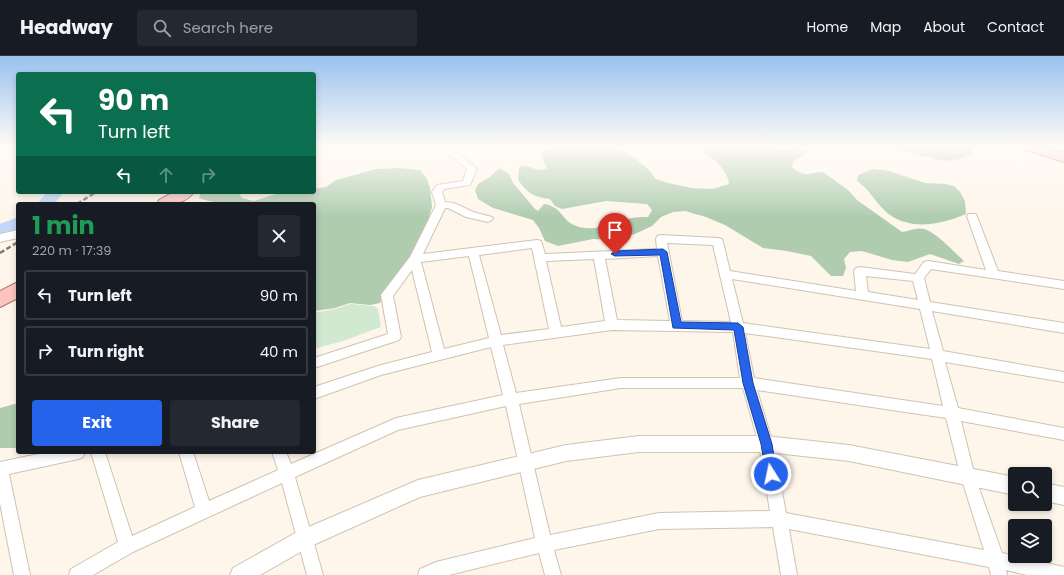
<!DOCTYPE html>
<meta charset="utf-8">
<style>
:root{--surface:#171b24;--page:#242831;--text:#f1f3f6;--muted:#9ea1a6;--line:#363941;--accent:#2563eb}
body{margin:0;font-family:Poppins,sans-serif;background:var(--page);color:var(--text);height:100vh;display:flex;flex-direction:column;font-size:15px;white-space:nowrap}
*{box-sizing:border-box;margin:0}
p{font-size:13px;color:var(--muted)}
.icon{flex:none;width:22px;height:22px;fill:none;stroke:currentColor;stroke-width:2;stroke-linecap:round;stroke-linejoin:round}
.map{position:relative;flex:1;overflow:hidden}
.details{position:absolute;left:16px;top:146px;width:300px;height:252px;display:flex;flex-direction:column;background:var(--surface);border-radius:4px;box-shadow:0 2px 6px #0003}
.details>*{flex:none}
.hud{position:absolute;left:16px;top:16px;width:300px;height:122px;border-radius:4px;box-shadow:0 2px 6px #0003;background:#0b6e4f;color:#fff;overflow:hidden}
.tools{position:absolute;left:1008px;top:411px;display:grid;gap:8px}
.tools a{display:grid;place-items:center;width:44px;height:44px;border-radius:4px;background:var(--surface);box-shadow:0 2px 6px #0003;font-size:20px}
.pin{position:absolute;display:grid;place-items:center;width:34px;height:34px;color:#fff;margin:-41px -17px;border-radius:50% 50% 50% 0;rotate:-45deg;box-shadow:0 0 4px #0007}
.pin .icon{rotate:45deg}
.me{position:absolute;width:44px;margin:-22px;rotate:350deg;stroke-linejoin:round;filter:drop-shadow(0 0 3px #0008)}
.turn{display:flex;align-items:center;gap:14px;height:84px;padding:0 16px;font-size:18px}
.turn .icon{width:52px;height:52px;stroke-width:2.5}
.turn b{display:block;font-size:28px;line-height:34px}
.lanes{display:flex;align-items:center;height:38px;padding:0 16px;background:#0003;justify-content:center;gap:20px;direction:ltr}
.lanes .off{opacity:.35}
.round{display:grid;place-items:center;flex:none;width:42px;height:42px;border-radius:4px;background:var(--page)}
.overview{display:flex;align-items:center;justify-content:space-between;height:68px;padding:0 16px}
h1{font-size:24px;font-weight:700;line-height:30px;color:#1e9e55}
.cta{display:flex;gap:8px;margin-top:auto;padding:8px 16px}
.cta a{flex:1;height:46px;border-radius:4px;background:var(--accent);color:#fff;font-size:16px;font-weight:700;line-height:46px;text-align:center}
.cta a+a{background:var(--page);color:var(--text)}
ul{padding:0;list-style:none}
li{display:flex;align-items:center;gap:12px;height:50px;margin:0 8px 6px;padding:0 8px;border:2px solid var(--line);border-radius:4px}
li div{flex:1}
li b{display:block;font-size:15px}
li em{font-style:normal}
header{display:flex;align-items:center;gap:24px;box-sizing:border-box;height:56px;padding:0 20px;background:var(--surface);border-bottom:1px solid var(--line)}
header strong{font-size:19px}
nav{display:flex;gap:22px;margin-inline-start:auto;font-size:14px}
.search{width:280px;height:36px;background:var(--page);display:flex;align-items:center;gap:10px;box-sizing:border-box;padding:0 14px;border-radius:4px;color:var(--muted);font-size:15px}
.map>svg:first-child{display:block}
.green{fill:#d2e9d1}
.forest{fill:#afccaf}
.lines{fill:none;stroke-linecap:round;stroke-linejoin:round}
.river{fill:#c3d8f9;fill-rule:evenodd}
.minor-casing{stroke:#cfc3b2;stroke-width:2}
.tertiary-casing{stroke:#cfc3b2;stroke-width:2}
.primary-casing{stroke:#ac7166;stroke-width:2}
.minor{fill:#fff;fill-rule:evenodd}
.tertiary{fill:#fff;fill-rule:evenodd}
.primary{fill:#fbc6be;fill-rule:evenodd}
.rail{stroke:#837c74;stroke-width:2.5;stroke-dasharray:5 2.5;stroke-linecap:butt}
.route{fill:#2563eb;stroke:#184099}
</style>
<header>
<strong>Headway</strong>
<div class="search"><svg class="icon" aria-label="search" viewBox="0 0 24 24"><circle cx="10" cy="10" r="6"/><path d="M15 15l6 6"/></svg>Search here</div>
<nav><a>Home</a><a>Map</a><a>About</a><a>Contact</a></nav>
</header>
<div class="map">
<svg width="1064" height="519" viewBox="0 0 1064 519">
<rect width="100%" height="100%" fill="#fef6eb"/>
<path class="green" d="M350,248L374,250L378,253L381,271L343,285L314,293V257L339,252Z"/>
<path class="forest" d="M554,90H612L631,99L648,113L656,123L668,127L692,132L712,133L729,128C728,112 707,97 694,90H773L782,94C797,92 792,85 808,96L793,106L792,111C805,122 808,117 823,116L848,134L857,144L902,176C909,175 917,171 924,173C936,176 955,197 964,205L959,208L930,198L908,206L892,204L862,195L850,196L844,203L846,212L843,220H831L811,200L787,195L763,192L725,169L706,161L685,155L673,156L661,161L652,170L635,178L611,184L593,183L558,190L545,185L539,172L533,164L493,152L478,143L475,134L478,128L490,121L499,112L508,117L511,122L513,127L535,153L538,155L544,148C561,150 562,164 574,169C592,178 615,166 632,162C637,161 643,161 648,161L652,154L647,148L606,145L562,153L555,150L550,143C533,141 528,137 518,124L519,111C521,111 524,110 526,110C534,111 538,117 547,112L541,100L544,94Z
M883,90H968L973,93L972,98L959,103L944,105L887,92Z
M399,112L420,114L427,123L430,132L432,151L428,164L411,200L384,234L380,247L370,249L350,247L335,252L314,255V148C282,148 228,153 199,142L201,136H238L242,142L254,145L282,136H314V133L326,131L336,124L376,113Z
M873,113L889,115L925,127L946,128L954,130L960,136L965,145L966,158C941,169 907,176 884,154C873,143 871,135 857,125L858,119Z
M18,347V392H0V352Z"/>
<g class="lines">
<path class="river" d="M1055,90H1064V95L1058,93Z
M47,136H64L54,148H37Z
M18,161V173L0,180V168Z"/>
<g class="minor-casing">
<path id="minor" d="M444,90H452L456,95L477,113L470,129L444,133L442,136L445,146L454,147L473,156L492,161L493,163L488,166L466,161L448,152H445L423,198L537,184L541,185L545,198L657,193L656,183L657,180L661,179L718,182L722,183L723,186L730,215L856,235L854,215L856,212L860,211L915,218L924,206L928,205L986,214L967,160L968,158H976L998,215L1064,225V233L931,213L924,222L930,246L1064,267V277L932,255L943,295L1064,316V326L945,306L958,352L1064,372V384L961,365L975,421L1002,497L1064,511V519H1027L1006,514L1007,519H991L989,511L789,473L797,519H781L773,471L659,473L554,494L561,519H545L539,497L449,519H418L420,513L436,506L535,482L506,350L398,374L295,421L323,519H307L282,427L133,496L93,519H69L71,513L118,486L91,396H105L132,480L195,451L179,396H193L209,445L278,414L272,396H286L291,408L396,362L503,339L491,291L381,319L314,343V331L381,309L432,296L412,214L393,240L401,281L399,284L314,312V302L388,278L381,239L410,201L436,149L432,136L437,129L463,125L467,113L449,99ZM667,187L713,189L731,266L682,265ZM532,192L549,273L501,279L479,199ZM469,200L489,282L444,293L421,206ZM658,200L670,265L617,264L605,203ZM594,203L605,265L561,271L546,205ZM866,220L913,225L918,244L868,236ZM732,223L920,253L930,293L743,267ZM612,274L733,276L740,322H621L516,337L503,289ZM745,277L932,303L943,350L754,322ZM621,332H743L759,388L770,455L659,457L550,479L519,348ZM757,334L946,362L961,421L984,494L786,457L773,388Z
M18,174V182L0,186V178Z
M48,396H85L83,401L78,403L9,418L30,519H14L0,447V406Z"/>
</g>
<g class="tertiary-casing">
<path id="tertiary" d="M639,380H766L849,389L1015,421V439L849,405L766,396H639L566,405L420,441L311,490L260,519H230L233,512L297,476L418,424L566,389Z
M1045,427L1064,431V449L1045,445Z"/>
</g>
<g class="primary-casing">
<path id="primary" d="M1021,90H1042L1064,97V106L1023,93Z
M174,136H194C185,149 170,148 157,148L159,144Z
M18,226V242L0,251V235Z"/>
</g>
<use href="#minor" class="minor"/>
<use href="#tertiary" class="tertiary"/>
<use href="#primary" class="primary"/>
<path class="rail" d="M77,148L96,136
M0,197L18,186"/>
</g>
<linearGradient id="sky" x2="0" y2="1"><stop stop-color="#99c2ef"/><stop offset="0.56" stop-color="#fffbf6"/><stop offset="1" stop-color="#fffbf6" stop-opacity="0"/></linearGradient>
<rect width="1064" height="162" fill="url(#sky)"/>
<path class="route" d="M663,193L667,196L681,266L738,267L743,271L753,327L772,388L777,418L775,422L771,423L767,422L766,418L761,388L743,327L734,274L673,272L660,199L615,200L611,198L615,195Z"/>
</svg>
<div class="tools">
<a><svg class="icon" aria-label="search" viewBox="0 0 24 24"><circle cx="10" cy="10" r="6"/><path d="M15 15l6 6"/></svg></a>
<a><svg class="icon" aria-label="layers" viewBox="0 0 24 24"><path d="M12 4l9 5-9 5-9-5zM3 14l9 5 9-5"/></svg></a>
</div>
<div class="pin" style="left:615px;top:198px;background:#d93025"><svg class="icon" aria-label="arrive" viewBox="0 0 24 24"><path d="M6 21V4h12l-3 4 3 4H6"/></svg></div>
<svg class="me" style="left:771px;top:418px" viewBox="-20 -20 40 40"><circle r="17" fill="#2563eb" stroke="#fff" stroke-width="3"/><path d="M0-11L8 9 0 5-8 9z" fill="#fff"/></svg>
<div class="hud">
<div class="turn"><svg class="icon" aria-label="left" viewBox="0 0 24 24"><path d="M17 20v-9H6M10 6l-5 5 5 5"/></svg><div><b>90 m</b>Turn left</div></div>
<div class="lanes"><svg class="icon" aria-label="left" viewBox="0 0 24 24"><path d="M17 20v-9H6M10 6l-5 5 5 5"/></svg><svg class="icon off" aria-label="ahead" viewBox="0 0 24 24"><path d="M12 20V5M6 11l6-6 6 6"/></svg><svg class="icon off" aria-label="right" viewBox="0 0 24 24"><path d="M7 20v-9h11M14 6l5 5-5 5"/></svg></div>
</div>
<section class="details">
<div class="overview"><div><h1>1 min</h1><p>220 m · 17:39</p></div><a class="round"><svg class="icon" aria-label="close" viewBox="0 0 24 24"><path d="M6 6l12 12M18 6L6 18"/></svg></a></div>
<ul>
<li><svg class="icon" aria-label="left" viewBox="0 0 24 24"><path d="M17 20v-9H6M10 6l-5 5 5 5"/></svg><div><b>Turn left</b></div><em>90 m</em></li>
<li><svg class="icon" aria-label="right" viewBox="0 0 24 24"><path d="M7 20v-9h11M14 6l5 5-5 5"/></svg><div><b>Turn right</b></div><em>40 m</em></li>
</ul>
<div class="cta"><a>Exit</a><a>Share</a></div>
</section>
</div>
